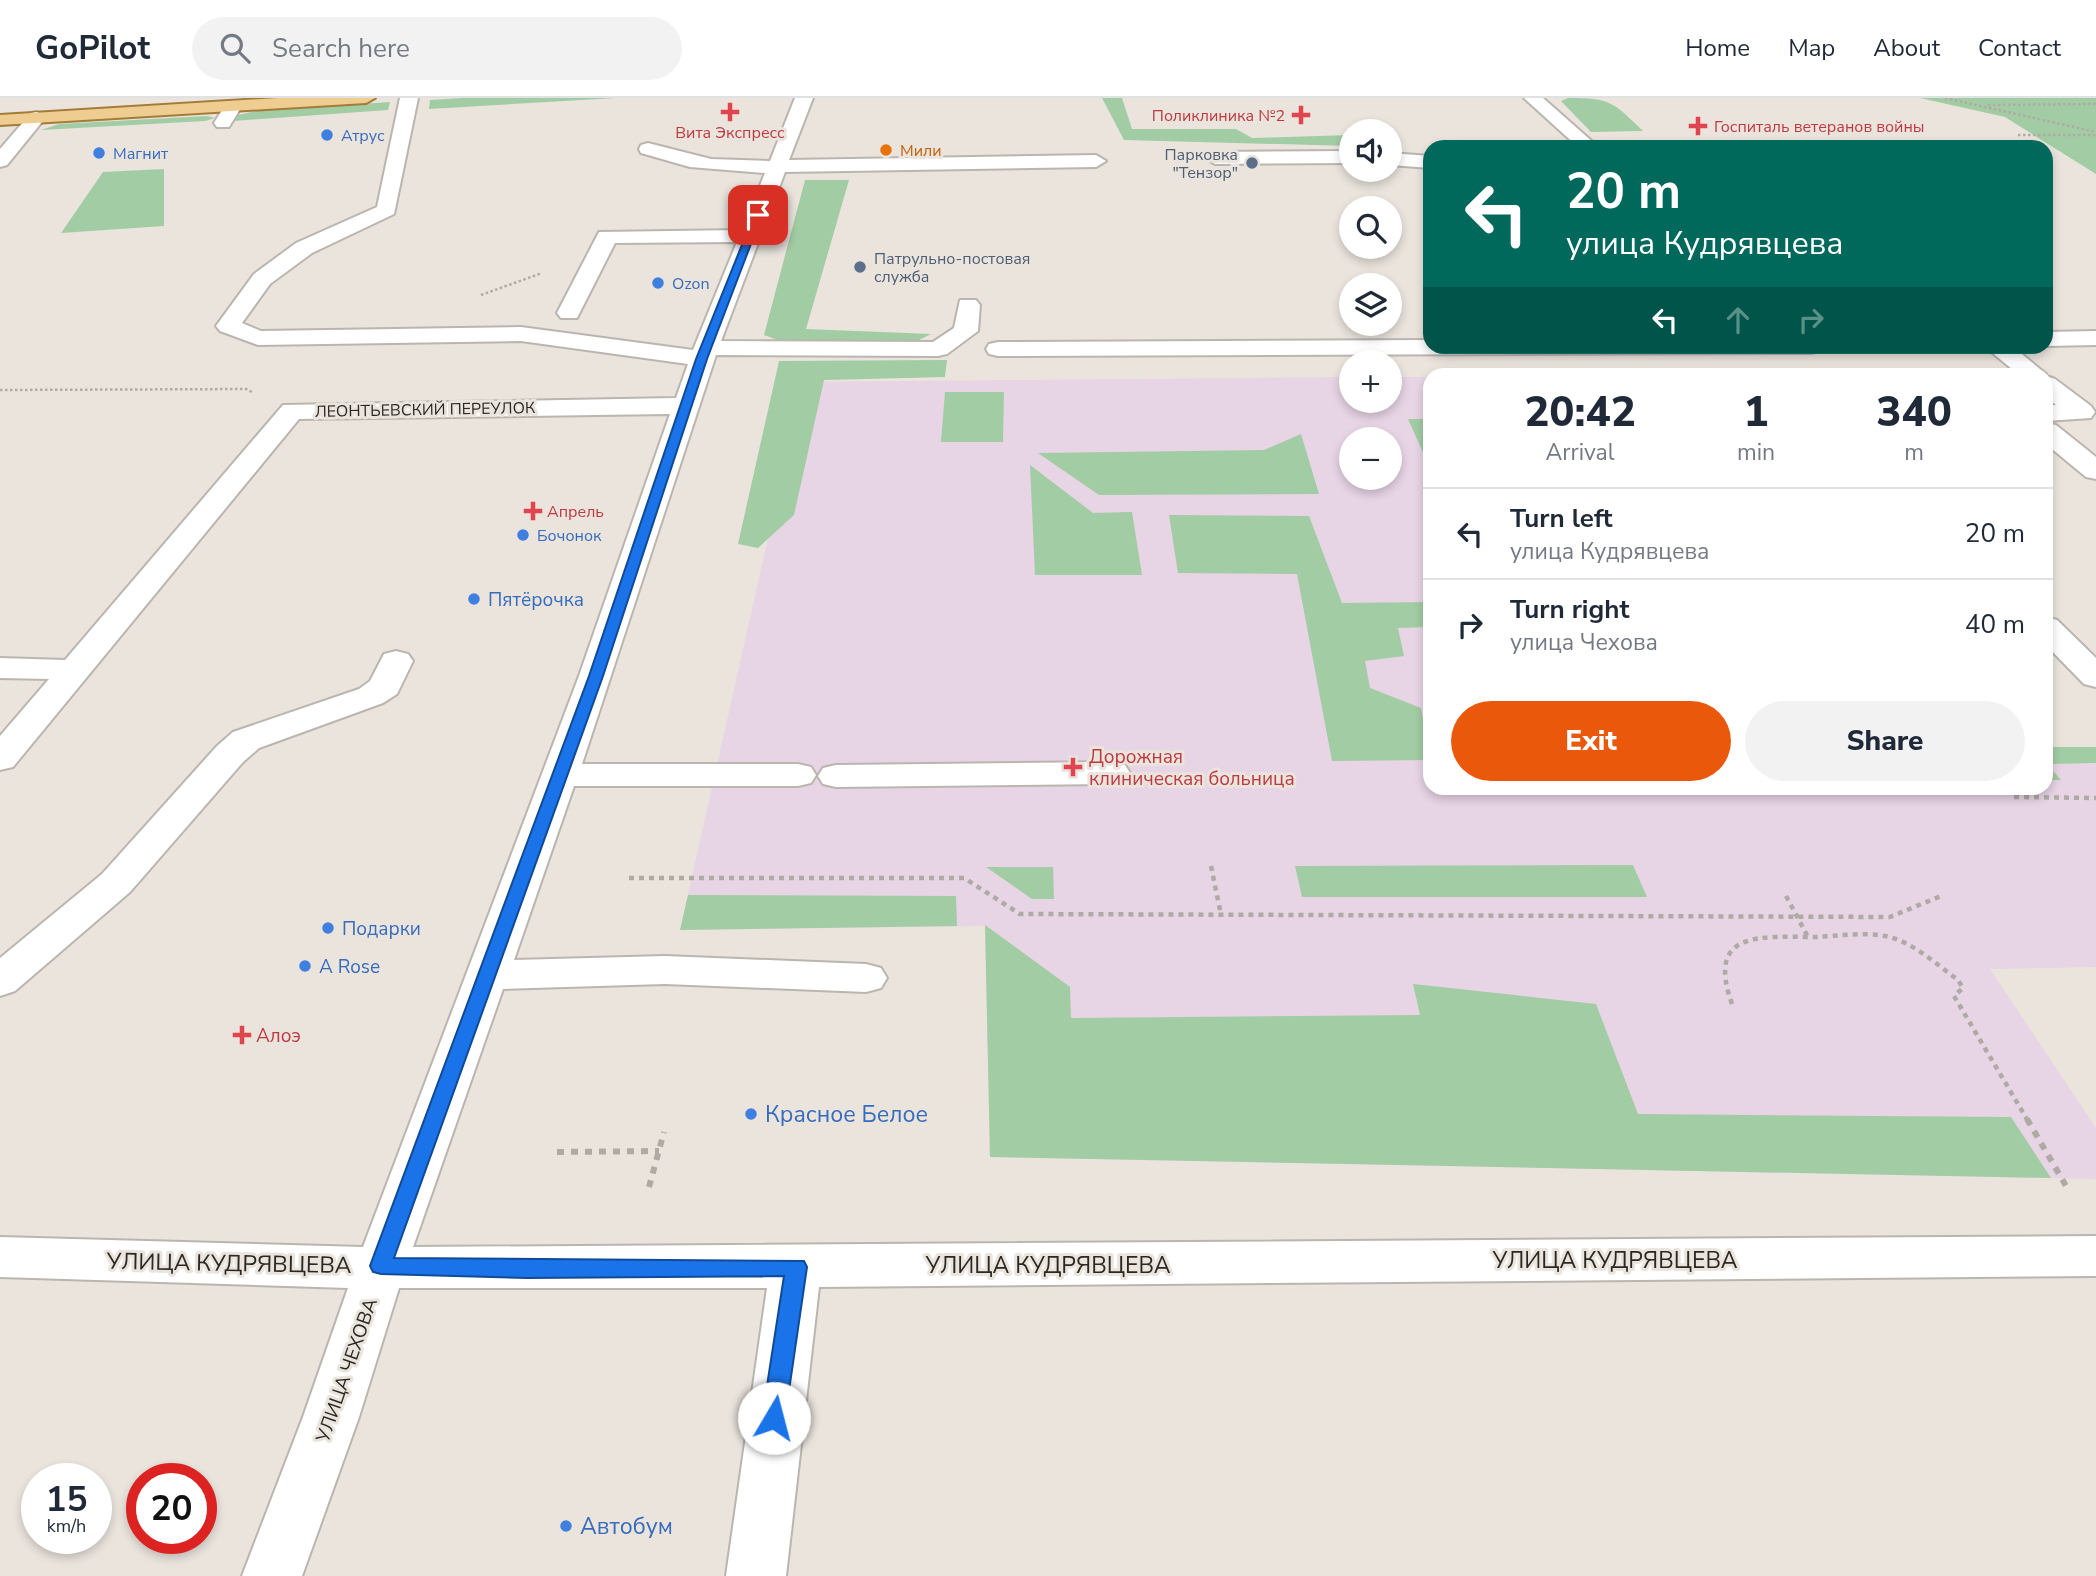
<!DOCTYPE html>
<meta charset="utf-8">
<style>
:root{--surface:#fff;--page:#f2f2f3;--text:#1f2937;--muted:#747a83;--line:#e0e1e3;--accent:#ea580c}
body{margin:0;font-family:"Nunito Sans",sans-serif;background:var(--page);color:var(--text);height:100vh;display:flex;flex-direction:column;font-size:26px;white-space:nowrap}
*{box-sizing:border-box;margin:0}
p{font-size:23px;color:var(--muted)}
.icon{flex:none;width:38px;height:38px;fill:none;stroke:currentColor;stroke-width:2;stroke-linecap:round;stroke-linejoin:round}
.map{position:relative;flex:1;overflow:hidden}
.drawer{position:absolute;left:1423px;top:270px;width:630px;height:427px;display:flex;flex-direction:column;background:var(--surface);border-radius:21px;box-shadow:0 4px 10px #0003}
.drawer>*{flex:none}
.banner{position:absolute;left:1423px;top:42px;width:630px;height:214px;border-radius:21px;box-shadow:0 4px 10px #0003;background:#00695c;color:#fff;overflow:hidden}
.buttons{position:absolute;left:1339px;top:21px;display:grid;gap:14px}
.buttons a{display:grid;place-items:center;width:63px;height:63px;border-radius:50%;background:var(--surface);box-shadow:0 4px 10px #0003;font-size:35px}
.speed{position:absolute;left:21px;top:1365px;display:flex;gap:14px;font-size:35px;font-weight:700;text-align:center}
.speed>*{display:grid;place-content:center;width:91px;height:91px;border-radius:50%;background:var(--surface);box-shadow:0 4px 10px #0003;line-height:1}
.speed small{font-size:18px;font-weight:400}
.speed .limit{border:10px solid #d22;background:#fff;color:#111}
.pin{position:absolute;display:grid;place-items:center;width:60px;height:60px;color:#fff;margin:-30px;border-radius:14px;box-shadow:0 4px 10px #0006}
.me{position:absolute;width:77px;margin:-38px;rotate:8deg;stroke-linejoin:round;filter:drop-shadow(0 0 5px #0008)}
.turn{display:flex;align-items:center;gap:24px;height:147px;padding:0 28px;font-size:32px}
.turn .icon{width:91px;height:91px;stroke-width:2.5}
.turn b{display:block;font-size:49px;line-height:60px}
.lanes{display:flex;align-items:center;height:66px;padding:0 28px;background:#0003;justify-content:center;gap:35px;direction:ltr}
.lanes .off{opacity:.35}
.eta{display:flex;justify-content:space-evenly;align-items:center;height:119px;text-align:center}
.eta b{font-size:42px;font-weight:800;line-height:49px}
.primary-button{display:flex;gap:14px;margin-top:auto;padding:14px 28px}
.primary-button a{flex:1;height:80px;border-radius:42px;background:var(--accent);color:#fff;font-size:28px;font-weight:800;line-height:80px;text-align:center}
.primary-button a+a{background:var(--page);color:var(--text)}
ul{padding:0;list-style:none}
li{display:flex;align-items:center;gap:21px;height:91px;padding:0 28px;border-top:2px solid var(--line)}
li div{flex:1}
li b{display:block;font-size:26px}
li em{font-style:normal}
header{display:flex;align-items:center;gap:42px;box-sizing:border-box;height:98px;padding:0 35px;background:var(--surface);border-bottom:2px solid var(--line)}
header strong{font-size:33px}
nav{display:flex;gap:38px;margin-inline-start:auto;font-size:24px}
.search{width:490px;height:63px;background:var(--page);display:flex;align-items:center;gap:18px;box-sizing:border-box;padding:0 24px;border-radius:38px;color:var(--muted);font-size:26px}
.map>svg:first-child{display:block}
.medical{fill:#e7d4e5;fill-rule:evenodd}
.green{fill:#a2cca3}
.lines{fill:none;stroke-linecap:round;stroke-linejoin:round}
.minor-casing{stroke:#bbb5af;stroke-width:4}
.major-casing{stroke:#a37c39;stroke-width:4}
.path-far2{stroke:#afaaa4;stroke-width:2.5;stroke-dasharray:2.5 2.5;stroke-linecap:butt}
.path-far1{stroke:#afaaa4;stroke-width:4.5;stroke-dasharray:5 5;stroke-linecap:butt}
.path{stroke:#afaaa4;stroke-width:6;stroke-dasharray:7 7;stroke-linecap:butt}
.minor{fill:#fff;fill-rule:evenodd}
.major{fill:#efcc8f;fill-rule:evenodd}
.route{fill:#1a73e8;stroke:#114b97;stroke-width:2}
.health-dot{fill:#e0444e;stroke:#eae4dd;stroke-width:2.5}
.shop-dot{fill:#3f7fe0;stroke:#eae4dd;stroke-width:2.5}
.food-dot{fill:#e8710a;stroke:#eae4dd;stroke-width:2.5}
.service-dot{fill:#5c6f8a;stroke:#eae4dd;stroke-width:2.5}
.labels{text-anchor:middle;stroke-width:6;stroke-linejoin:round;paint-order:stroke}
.far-health-label{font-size:16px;fill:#be3a42;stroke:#eae4dd;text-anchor:start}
.far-shop-label{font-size:16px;fill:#366cbe;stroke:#eae4dd;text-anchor:start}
.far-food-label{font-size:16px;fill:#c56008;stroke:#eae4dd;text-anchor:start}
.far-service-label{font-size:16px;fill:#4e5e75;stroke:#eae4dd;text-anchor:end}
.far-street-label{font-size:16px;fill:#2a2825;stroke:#eae4dd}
.shop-label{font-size:19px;fill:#366cbe;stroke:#eae4dd;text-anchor:start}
.health-label{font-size:19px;fill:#be3a42;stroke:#eae4dd;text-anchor:start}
.street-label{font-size:19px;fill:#2a2825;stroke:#eae4dd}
.near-shop-label{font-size:23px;fill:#366cbe;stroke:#eae4dd;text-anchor:start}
.near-street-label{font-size:23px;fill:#2a2825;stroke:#eae4dd}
</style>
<header>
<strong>GoPilot</strong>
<div class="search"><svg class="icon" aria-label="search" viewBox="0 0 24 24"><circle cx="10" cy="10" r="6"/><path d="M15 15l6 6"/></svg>Search here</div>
<nav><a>Home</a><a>Map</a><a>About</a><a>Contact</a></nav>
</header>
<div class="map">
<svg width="2096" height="1478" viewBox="0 0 2096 1478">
<rect width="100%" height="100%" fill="#eae4dd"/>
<path class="medical" d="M1351,279V303H1390V279H1430V690H2046V649H2096V869L1990,871L2096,1030V1081L990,1059L985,828L680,832L803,284ZM1351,341H1390V380H1351Z"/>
<path class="green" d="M462,0H616L429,11L430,2Z
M1102,0H1122L1132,31H1236L1252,40L1351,37V48L1124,42Z
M1568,0C1611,0 1613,4 1643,33L1591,34L1561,3Z
M1920,0H2096V76L2005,19Z
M390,4L388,12L233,23L238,17L256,13Z
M207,18L215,20L205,23L41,32L59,26Z
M164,71V128L61,135L103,74Z
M805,82H849L806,231L931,236L907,248H794L764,237Z
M947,262L945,279L824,282L794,417L758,450L738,446L779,263Z
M945,294H1004L1003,344H941Z
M1408,321H1430V331H1425L1430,342V370Z
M1301,336L1319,396L1099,397L1038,355L1264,352Z
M1030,367L1093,415L1132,414L1142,477H1035Z
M1169,417L1309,418L1342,505L1430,504V529L1398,530L1404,558L1365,563L1370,590L1421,610L1430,662L1332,663L1297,476L1178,475Z
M2046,649H2096V665L2047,666L2061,682H2046Z
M1633,767L1647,799H1302L1295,768Z
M986,769H1053L1054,801H1032Z
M688,797L956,798L957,828L680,832Z
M985,827L1070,889L1071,920L1420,917L1413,886L1596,906L1638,1016L2011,1019L2051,1080L990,1059Z"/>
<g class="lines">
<g class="minor-casing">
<path id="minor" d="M400,0H418L394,116L312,155L270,186L242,225L261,233L521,229L693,252L737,144L615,145L577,220H561L557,215L599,134L742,132L765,75L690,69L641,55L639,51L641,47L648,45L711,61L770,63L795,0H813L789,62L1096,57L1106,63L1096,69L785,74L721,243L933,244L954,230L960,202H976L980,207L978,233L947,256L938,258L716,257L582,666H798L811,669L816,677L811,685L798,688H574L514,862L665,858L866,866L881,870L887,880L881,890L866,894L665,886L503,891L413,1149L2096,1138V1178L819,1189L786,1478H726L767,1190H399L359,1319L302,1478H242L303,1319L348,1190L0,1179V1139L363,1149L579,578L670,316L299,321L13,669L0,672V638L49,581L0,580V560L65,562L283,307L676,300L688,266L521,243L258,247L220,233L216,228L254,176L296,145L377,109Z
M1524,0H1543L1595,46L1593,49H1578Z
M233,3L242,8L229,29H217L214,25L227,4Z
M37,14L46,19L7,67L0,69V51L31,15Z
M1351,53V65L1215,66L1205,60L1215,54Z
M1390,55L1430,58V70L1390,67Z
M2096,233V247L2046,248V234Z
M1430,242V248H1823L1820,253L1811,255L998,258L989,256L986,251L989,246L998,244Z
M1984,248H2012L2046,276H2018Z
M2046,278L2055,281L2091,308L2095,314L2091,320L2046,323V307H2056L2046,298Z
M2046,325L2056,327L2096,359V381L2086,379L2046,346Z
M2046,519L2057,522L2096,560V589L2084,586L2046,547Z
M396,553L408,556L413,563L397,596L383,605L259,650L243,664L130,794L15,893L0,898V860L102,776L217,648L233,634L359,591L370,583L384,556Z
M1112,664L1125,667L1130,675L1125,683L1112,686L836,689L823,686L818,678L823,670L836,667Z"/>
</g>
<g class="major-casing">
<path id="major" d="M278,0H375L366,5L0,27V17Z"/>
</g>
<path class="path-far2" d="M1945,0L2096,34
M1988,7L2096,6
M2018,37H2096
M481,197L542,175
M0,292L246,291L254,295"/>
<path class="path-far1" d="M2014,699L2096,700
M1211,768L1221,817
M629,780H964L1020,816L1890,819L1941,798
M1786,798L1808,839
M1732,906C1705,831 1762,839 1816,839C1837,838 1864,834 1885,838C1912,843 1936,866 1958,882L1963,890L1954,898L2028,1023"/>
<path class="path" d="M2027,1021L2069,1093
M557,1054L659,1053
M649,1089L664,1034"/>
<use href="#minor" class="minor"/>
<use href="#major" class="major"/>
</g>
<path class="route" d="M758,114L762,117L707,261L603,578L394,1160L804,1163L807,1169L785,1320L782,1327L774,1330L766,1327L762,1320L784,1178L527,1180L381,1176L373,1174L370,1168L589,578L696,261L754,117Z"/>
<g class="health-dot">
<path d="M726.5 3.5h7v7h7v7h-7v7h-7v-7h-7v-7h7z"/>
<path d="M1297.5 6.5h7v7h7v7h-7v7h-7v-7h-7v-7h7z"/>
<path d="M1694.5 17.5h7v7h7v7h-7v7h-7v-7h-7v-7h7z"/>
<path d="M529.5 402.5h7v7h7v7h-7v7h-7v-7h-7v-7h7z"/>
<path d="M1069.5 658.5h7v7h7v7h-7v7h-7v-7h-7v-7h7z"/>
<path d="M238.5 926.5h7v7h7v7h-7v7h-7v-7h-7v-7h7z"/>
</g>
<g class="shop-dot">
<circle cx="327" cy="37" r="7"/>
<circle cx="99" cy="55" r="7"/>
<circle cx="658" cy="185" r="7"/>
<circle cx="523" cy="437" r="7"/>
<circle cx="474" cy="501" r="7"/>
<circle cx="328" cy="830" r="7"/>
<circle cx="305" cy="868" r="7"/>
<circle cx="751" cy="1016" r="7"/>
<circle cx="566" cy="1428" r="7"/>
</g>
<circle class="food-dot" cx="886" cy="52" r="7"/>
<g class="service-dot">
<circle cx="1252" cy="65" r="7"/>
<circle cx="860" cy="169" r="7"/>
</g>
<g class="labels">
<g class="far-health-label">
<text x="1285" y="23" text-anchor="end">Поликлиника №2</text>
<text x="1714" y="34">Госпиталь ветеранов войны</text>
<text x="730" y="40" text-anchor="middle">Вита Экспресс</text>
<text x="547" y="419">Апрель</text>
</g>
<g class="far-shop-label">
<text x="341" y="43">Атрус</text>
<text x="113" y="61">Магнит</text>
<text x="672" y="191">Ozon</text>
<text x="537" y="443">Бочонок</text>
</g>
<g class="far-food-label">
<text x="900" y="58">Мили</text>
</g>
<g class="far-service-label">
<text x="1238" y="62">Парковка<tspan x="1238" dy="18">"Тензор"</tspan></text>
<text x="874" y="166" text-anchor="start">Патрульно-постовая<tspan x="874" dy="18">служба</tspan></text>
</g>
<g class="far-street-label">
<text transform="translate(425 311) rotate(-1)" y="6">ЛЕОНТЬЕВСКИЙ ПЕРЕУЛОК</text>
</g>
<g class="shop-label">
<text x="488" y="508">Пятёрочка</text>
<text x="342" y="837">Подарки</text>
<text x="319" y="875">A Rose</text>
</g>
<g class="health-label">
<text x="1089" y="665">Дорожная<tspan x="1089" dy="22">клиническая больница</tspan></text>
<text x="256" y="944">Алоэ</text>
</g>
<g class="street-label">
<text transform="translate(346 1272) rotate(-71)" y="7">УЛИЦА ЧЕХОВА</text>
</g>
<g class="near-shop-label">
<text x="765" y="1024">Красное Белое</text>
<text x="580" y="1436">Автобум</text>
</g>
<g class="near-street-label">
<text x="1615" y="1170">УЛИЦА КУДРЯВЦЕВА</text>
<text transform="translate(229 1165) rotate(1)" y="8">УЛИЦА КУДРЯВЦЕВА</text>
<text x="1048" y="1175">УЛИЦА КУДРЯВЦЕВА</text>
</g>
</g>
</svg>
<div class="buttons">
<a><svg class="icon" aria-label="sound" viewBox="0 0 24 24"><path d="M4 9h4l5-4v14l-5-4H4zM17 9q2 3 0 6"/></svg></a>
<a><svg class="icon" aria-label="search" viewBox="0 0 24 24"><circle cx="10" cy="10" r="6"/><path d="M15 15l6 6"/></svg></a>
<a><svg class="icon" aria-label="layers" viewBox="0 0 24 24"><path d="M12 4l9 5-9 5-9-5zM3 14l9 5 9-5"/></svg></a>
<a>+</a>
<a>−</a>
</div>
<div class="speed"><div>15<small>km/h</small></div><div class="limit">20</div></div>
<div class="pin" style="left:758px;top:117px;background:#d93025"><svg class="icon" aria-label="arrive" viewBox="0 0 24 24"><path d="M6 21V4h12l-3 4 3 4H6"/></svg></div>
<svg class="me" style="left:774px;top:1320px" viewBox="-20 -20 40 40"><circle r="19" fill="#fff"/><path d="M0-13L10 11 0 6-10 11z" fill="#1a73e8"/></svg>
<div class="banner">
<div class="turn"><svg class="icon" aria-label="left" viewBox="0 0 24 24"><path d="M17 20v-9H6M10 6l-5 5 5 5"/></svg><div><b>20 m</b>улица Кудрявцева</div></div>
<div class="lanes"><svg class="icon" aria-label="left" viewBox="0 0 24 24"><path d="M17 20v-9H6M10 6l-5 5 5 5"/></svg><svg class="icon off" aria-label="ahead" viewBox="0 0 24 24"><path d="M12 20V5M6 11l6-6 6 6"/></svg><svg class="icon off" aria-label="right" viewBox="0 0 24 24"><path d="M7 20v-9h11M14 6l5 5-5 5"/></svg></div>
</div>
<section class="drawer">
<div class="eta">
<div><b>20:42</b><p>Arrival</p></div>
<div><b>1</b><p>min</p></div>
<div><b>340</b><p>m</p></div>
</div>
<ul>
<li><svg class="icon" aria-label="left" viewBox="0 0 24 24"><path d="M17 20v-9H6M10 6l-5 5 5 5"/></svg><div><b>Turn left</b><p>улица Кудрявцева</p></div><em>20 m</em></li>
<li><svg class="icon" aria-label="right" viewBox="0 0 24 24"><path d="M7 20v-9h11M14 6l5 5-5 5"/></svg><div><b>Turn right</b><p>улица Чехова</p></div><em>40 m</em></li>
</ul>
<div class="primary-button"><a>Exit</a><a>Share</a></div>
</section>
</div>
